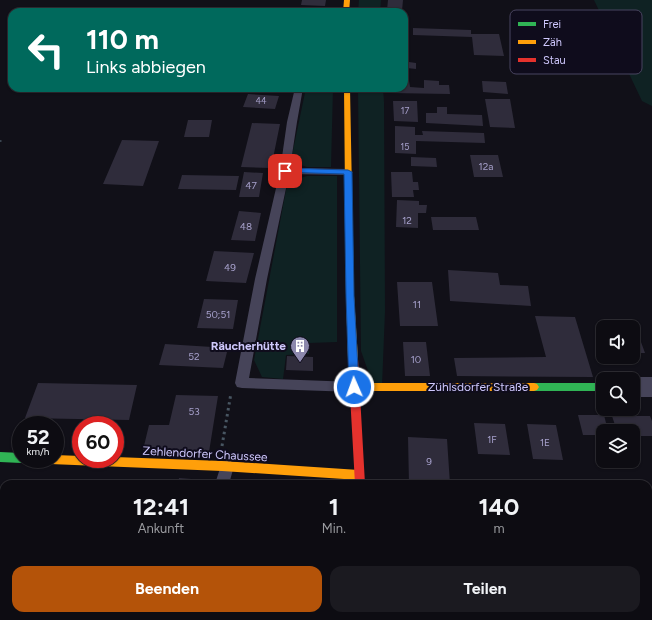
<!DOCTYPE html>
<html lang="de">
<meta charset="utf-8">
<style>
:root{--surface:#0d0c12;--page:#1b1a20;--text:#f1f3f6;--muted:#9a9b9f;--line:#2d2c32;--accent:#b45309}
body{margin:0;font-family:Figtree,sans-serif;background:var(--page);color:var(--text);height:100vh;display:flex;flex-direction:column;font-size:15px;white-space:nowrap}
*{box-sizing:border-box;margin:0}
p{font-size:13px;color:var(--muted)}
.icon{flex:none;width:22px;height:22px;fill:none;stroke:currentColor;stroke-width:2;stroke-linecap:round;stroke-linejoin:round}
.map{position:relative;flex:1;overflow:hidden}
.sheet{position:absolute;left:0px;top:480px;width:652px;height:140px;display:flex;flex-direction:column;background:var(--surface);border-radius:12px 12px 0 0;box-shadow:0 1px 3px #0004,0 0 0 1px var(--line)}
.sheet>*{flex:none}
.banner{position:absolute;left:8px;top:8px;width:400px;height:84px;border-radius:12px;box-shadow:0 1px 3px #0004,0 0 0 1px var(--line);background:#00695c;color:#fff;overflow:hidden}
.tools{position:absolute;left:596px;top:320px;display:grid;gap:8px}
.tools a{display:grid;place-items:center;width:44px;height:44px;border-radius:8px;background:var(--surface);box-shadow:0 1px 3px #0004,0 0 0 1px var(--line);font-size:20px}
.speed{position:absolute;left:12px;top:416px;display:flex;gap:8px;font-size:20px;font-weight:700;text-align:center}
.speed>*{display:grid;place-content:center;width:52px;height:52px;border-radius:50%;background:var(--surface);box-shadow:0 1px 3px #0004,0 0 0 1px var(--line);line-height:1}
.speed small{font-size:10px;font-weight:400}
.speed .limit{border:6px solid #d22;background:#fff;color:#111}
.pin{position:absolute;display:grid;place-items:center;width:34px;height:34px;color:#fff;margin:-17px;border-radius:8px;box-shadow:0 2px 6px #0006}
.me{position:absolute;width:44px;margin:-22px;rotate:358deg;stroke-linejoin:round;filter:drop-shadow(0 0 3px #0008)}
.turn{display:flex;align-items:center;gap:14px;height:84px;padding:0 12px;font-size:18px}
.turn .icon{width:52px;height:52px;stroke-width:2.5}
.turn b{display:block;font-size:28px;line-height:34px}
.eta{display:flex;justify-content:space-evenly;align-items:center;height:68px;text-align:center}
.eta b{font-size:24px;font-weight:700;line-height:28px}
.primary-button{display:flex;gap:8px;margin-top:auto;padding:8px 12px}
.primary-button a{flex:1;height:46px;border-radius:12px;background:var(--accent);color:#fff;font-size:16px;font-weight:700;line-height:46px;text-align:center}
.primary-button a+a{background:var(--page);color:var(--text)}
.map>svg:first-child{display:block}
.green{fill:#0f2223}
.building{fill:#2f2c3b}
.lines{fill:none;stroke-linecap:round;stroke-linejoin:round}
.path-far1{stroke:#485662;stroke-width:1.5;stroke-dasharray:1.5 2;stroke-linecap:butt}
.path{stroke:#485662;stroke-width:3;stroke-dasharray:2.5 3.5;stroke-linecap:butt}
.lane{fill:#464459;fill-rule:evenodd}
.street{fill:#464459;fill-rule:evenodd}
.fast{fill:#30b455;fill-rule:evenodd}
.slow{fill:#ff9f0a;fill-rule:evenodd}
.jam{fill:#e5322d;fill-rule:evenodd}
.route{fill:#1a73e8;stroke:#114b97}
.labels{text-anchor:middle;stroke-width:4;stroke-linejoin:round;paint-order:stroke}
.far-number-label{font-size:9px;fill:#a7a1cc}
.number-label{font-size:10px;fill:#a7a1cc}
.poi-label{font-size:12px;font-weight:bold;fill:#cfc8fd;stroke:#0f0c1c;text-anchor:end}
.street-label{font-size:12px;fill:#cfc8fd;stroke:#0f0c1c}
.key{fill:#0f0c1c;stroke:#494460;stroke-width:1}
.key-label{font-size:11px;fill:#cfc8fd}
</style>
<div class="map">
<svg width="652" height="620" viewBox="0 0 652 620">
<rect width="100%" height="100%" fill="#111018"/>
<path class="green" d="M359,0H381L380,12H358Z
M594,0H652V106L642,101Z
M306,88H333L331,167H307L298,164L292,155Z
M358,88H383L384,102L385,311L382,386L372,382L361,351Z
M307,176H337V342L309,343V354L286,355L283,379L262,377L254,360L287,185L297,179Z
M187,616H346V620H186Z"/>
<path class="building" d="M302,0H326L325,6L301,5Z
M388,0H403L402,11L387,10Z
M413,28L471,30V34H499L504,56L474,55L472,37L413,35Z
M404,53L409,54V62L416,63V69L407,68V76H404Z
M424,80L439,81V85H449L450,94L390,93V88H404V81H409L410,87L424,88Z
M482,81L506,82L508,94L483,92Z
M213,88H275V91L212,90Z
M248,94L279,96L275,109L243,107Z
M485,99H510L515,128L490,127Z
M393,101H417L418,122L394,121Z
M437,107H447V114L482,115L483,126L426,123V113H437Z
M188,120H212L209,137H184Z
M252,123L280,124L271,168L241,167Z
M395,126L415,127V135H423L422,131L484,133L485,143L416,141V154L395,153Z
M122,140L159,141L143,186L103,184Z
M470,155H498L503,177H474Z
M411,157L436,158L437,167L411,166Z
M244,172L263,173L259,197H239Z
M391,172H412L413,182H418L419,190H413L414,197H392Z
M182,175L239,176L236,190L178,189Z
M397,200L419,201V205H427L426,213H418V228L396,227Z
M239,211L261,213L255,241L231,240Z
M431,217H476L479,230H433Z
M214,251L254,253L246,283L206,281Z
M448,270L498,273L500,285L528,286L531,306L450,301Z
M397,282H432L438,326H400Z
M204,299L238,300L233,329L197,328Z
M535,316L575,317L593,377L457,376L454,358L546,357Z
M633,331H637L645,353H633Z
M403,342H426L430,376H405Z
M165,344L228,348L223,368L159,365Z
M287,356L313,357V371L286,370Z
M38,383L137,385L129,420L25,418Z
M176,395L218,396L209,452L143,450L149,425H169Z
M578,415H604L608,431H603V435H583Z
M612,416H650L652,421V436H633V431H617Z
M474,423L505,424L510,455L478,454Z
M527,424L556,425L563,460L533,459Z
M408,437L447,439L450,484H409Z
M179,478L204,480L203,484H178Z
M4,616H100L99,620H3Z
M252,616H305V618H294V620H252Z
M413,616H456V620H413Z"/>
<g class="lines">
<path class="path-far1" d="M0,141H2"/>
<path class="path" d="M222,446L231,393"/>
<path class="lane" d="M295,88H303L297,122L290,168L348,169L353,172L348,175L289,174L267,279L249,378L354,382L359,383L361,387L359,391L354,392L242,388L237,387L235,383L255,279L280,171L287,122Z
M227,460L232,462L234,466L229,484H215L222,462Z
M170,616H186L185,620H169Z"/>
<path class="street" d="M633,377H652V397H633V379H628Z"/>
<path class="fast" d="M534,383H603V391H534L531,390L529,387L531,384Z
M0,452L21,453V459H26L25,461L21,463L0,462Z"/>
<path class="slow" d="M344,0H350L349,12H343Z
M344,88H350L354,296L358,359L356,362H350L348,359L346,296Z
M354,383H534L537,384L539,387L537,390L534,391H354L351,390L349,387L351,384Z
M55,455L81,456V459H115V457L222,461L359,470L363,472L364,475L363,478L359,480L222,471L50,464L46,462L45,459H55Z"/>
<path class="jam" d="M353,355L356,356L358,359L365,484H355L348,359L350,356Z
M359,616H371V620H359Z"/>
</g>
<path class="route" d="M285,168L348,170L352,172L354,296L359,387L357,390H350L349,387L346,296L344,174L282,172L281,171Z"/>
<defs>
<g id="building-pin" transform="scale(1)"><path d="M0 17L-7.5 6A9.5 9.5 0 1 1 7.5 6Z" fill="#8c88ad" stroke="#0f0c1c"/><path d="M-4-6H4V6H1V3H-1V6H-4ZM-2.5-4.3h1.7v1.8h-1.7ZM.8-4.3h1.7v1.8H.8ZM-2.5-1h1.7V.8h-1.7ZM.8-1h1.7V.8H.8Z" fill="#fff"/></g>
</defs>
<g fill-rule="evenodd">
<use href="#building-pin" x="300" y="346"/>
</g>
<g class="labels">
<g class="far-number-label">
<text x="261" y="104">44</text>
<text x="405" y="114">17</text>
<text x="405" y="150">15</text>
</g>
<g class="number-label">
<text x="486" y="170">12a</text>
<text x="251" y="189">47</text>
<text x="407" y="224">12</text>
<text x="246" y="230">48</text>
<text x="230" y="271">49</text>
<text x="417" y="308">11</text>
<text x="218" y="318">50;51</text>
<text x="194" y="360">52</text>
<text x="416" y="363">10</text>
<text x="194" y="415">53</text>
<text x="492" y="443">1F</text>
<text x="545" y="446">1E</text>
<text x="429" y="465">9</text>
</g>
<g class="poi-label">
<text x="286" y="350">Räucherhütte</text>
</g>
<g class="street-label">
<text x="478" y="391">Zühlsdorfer Straße</text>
<text transform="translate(205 454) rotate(3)" y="4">Zehlendorfer Chaussee</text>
</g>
</g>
<rect x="510" y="10" width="132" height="64" rx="6" class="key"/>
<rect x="518" y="22" width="18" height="4" fill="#30b455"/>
<rect x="518" y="40" width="18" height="4" fill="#ff9f0a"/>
<rect x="518" y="58" width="18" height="4" fill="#e5322d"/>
<g class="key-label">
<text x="543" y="28">Frei</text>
<text x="543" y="46">Zäh</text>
<text x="543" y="64">Stau</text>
</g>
</svg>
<div class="tools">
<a><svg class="icon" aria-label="sound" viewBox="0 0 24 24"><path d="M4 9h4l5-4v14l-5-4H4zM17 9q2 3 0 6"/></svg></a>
<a><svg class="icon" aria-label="search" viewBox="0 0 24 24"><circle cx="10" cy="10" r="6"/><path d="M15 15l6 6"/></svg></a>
<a><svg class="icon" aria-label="layers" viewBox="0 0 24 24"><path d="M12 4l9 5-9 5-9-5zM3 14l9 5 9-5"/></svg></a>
</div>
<div class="speed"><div>52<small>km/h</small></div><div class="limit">60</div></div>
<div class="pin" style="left:285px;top:171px;background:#d93025"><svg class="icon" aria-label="arrive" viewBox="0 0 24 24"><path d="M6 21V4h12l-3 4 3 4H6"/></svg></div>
<svg class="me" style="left:354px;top:387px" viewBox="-20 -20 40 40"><circle r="17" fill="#1a73e8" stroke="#fff" stroke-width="3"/><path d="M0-11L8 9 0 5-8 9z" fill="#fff"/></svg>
<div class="banner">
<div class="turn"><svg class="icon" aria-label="left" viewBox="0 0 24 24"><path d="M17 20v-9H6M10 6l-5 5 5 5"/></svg><div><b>110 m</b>Links abbiegen</div></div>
</div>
<section class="sheet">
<div class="eta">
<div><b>12:41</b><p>Ankunft</p></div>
<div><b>1</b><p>Min.</p></div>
<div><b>140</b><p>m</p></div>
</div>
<div class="primary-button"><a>Beenden</a><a>Teilen</a></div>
</section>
</div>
